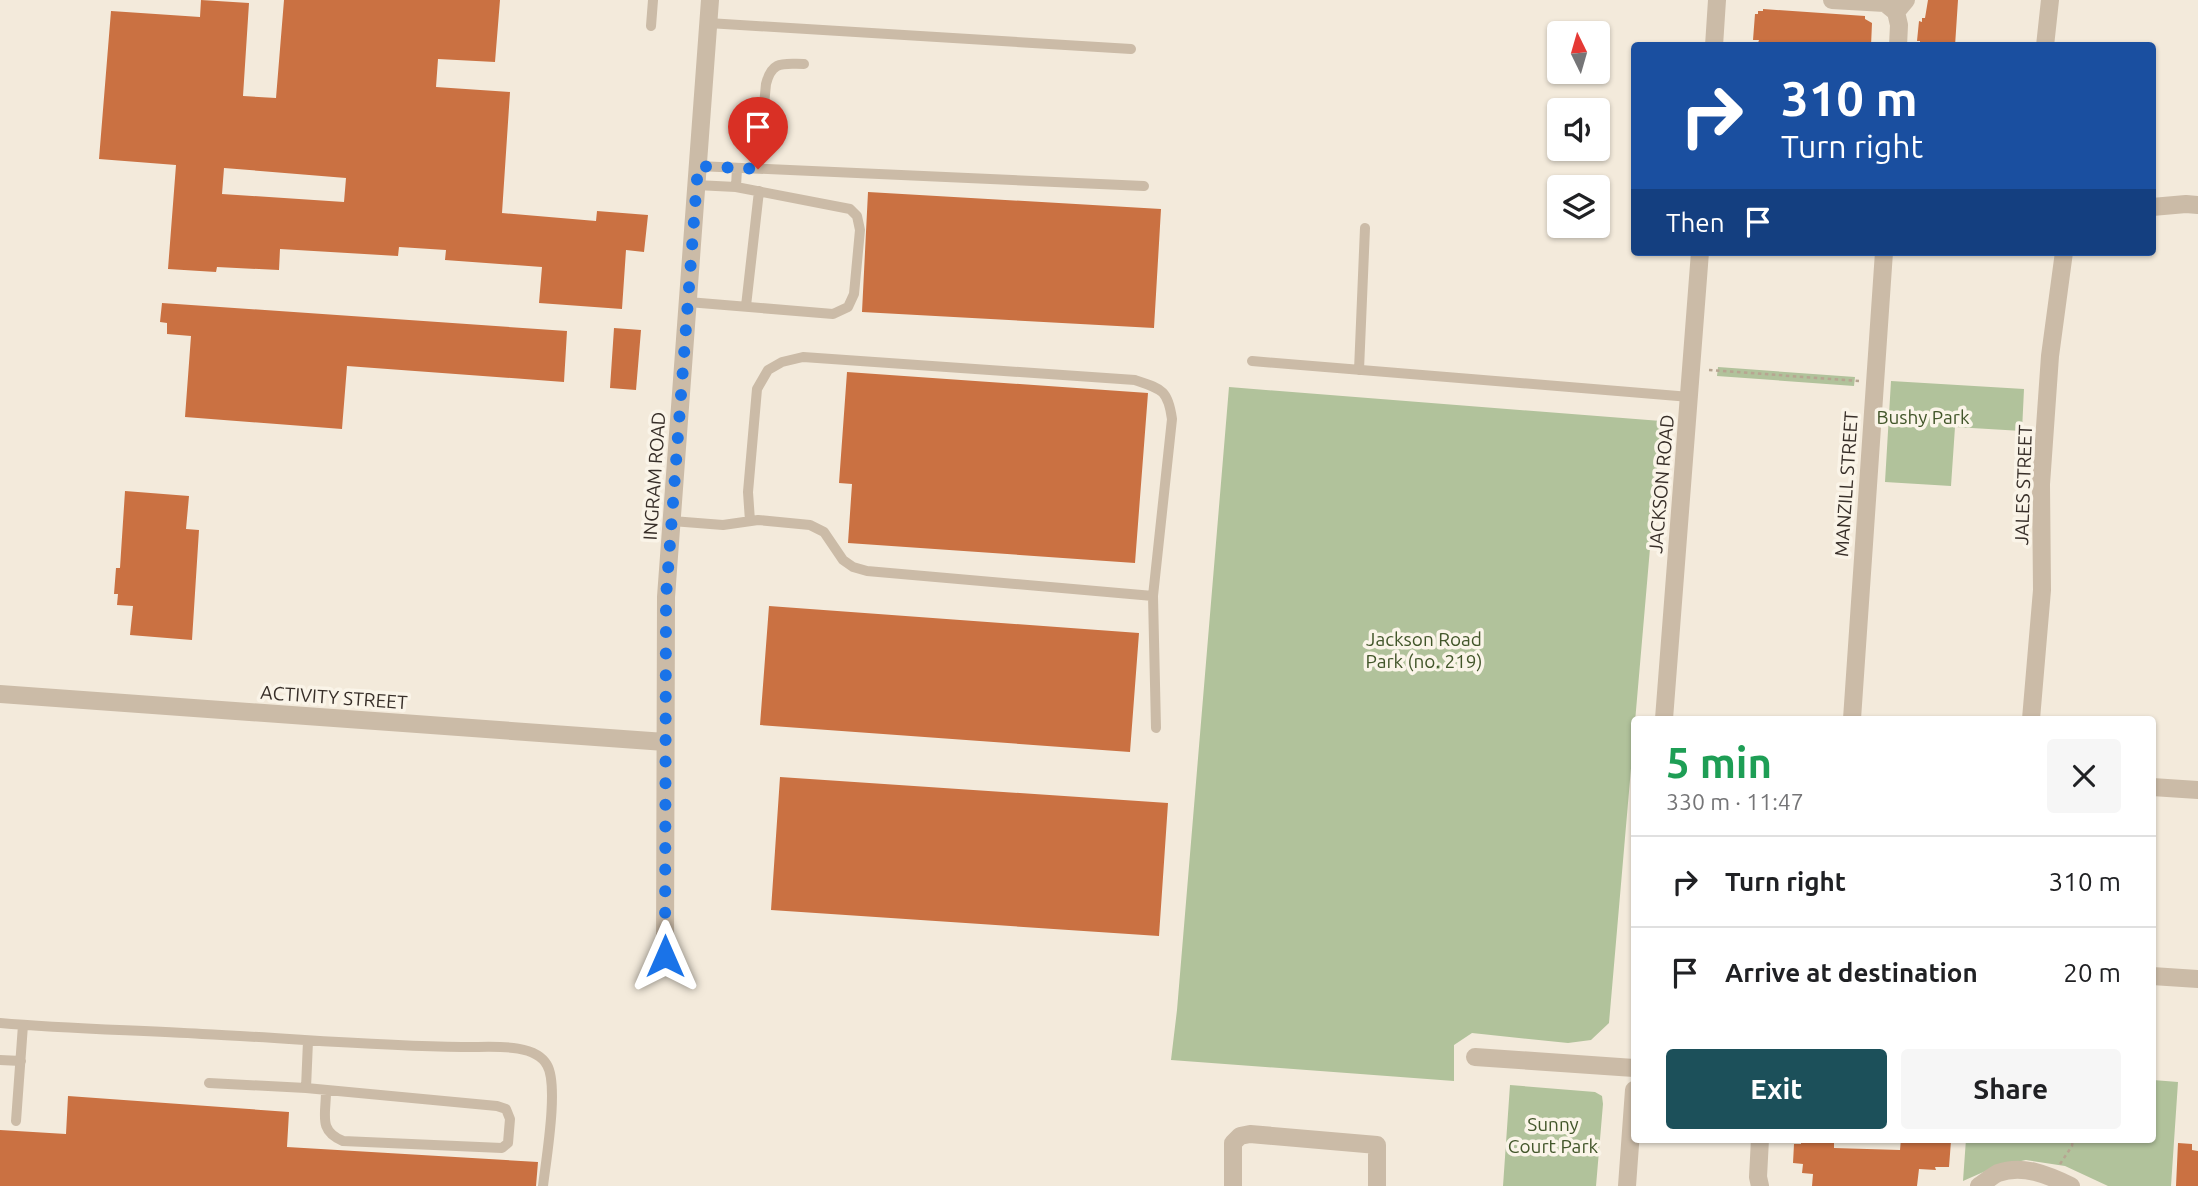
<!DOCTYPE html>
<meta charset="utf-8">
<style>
:root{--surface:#fff;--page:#f6f6f6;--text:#202124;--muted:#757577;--line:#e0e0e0;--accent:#1c505a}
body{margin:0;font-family:Ubuntu,sans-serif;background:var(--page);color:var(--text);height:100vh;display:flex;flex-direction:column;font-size:26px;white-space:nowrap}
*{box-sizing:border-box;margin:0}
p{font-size:23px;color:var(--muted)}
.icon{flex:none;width:38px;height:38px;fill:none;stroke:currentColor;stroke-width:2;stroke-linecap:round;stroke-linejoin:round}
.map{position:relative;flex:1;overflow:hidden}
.drawer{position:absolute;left:1631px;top:716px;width:525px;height:427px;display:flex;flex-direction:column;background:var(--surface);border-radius:7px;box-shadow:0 2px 5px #0004}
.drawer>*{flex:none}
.top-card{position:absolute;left:1631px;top:42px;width:525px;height:214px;border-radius:7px;box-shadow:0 2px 5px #0004;background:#1a4fa0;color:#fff;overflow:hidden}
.needle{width:46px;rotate:355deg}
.buttons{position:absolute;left:1547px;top:21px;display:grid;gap:14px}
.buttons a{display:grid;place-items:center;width:63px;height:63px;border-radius:7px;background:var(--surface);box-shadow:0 2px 5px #0004;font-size:35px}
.pin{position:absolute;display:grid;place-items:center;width:60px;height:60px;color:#fff;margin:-72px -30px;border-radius:50% 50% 50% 0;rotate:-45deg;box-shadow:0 0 7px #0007}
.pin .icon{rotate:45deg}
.me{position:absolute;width:77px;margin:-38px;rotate:0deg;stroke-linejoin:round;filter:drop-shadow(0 0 5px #0008)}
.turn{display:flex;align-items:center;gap:24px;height:147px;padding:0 35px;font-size:32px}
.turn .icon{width:91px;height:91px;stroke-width:2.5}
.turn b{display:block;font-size:49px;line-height:60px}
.then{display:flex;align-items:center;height:66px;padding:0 35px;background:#0003;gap:14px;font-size:26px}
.round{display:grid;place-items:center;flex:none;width:74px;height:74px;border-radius:7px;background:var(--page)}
.overview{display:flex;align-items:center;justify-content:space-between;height:119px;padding:0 35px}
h1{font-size:42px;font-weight:600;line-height:52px;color:#1e9e55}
.cta{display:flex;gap:14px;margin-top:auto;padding:14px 35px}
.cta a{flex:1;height:80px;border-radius:7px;background:var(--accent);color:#fff;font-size:28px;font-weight:600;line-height:80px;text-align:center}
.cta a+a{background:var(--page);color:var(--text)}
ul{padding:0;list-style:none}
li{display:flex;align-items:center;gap:21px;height:91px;padding:0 35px;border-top:2px solid var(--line)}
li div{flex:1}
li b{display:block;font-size:26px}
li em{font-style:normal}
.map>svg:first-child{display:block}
.green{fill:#b1c29b}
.building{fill:#ca7142;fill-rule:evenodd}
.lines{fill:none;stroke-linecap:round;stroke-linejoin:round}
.path{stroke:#b7a591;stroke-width:2.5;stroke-dasharray:3.5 3.5;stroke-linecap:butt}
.service{stroke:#cbbba7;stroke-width:10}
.minor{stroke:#cbbba7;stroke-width:18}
.tertiary{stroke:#cbbba7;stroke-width:18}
.route{stroke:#1a73e8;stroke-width:12;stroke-dasharray:0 21.6}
.labels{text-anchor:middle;stroke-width:7;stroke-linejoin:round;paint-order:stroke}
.park-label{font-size:19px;fill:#42562a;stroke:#faf4e8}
.street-label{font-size:19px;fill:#372e28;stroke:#faf4e8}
</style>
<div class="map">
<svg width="2198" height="1186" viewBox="0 0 2198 1186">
<rect width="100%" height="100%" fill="#f3eadb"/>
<path class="green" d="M1718,367L1855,377L1854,386L1717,376Z
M1891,381L2024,389L2022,431L1955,427L1951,486L1885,482Z
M1229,387L1661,421L1609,1023L1591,1040L1568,1043L1472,1033L1454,1045V1081L1171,1060L1177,1010Z
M2153,1080L2178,1082L2171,1186H2108L2065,1166L2026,1160L1997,1166L1963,1181L1966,1139H2152Z
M1510,1085L1595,1092L1602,1096L1603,1104L1596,1186H1503Z"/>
<path class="building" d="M201,0L249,3L243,96L276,98L284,0H500L495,62L438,59L436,87L510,92L502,213L596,221L597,211L648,215L644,252L626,250L622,309L539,303L542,267L445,260L446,250L399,247L398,256L280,249L279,270L217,267L216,272L168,269L176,165L99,159L111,11L200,17ZM224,168L346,178L344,202L222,194Z
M1928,0H1958L1955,46H1920V41H1917L1919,21L1922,22V18H1925Z
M1763,9L1865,16V19L1872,23L1871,46H1800L1758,43L1759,40H1753L1755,14H1758V11H1763Z
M868,192L1161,209L1154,328L862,312Z
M162,303L567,331L564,382L347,366L342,429L185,417L191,336L167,334V323L160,322Z
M614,328L641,330L636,390L610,388Z
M847,372L1148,393L1135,563L848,543L852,484L839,483Z
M125,491L189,496L186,529L199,530L192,640L130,635L133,606L117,605L118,594H114L116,568H120Z
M769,606L1139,633L1130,752L760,725Z
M780,777L1168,803L1159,936L771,910Z
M68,1096L289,1112L287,1147L538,1162L536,1186H0V1130L66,1134Z
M1801,1139L1834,1141V1148L1900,1150L1901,1139L1951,1141L1949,1167H1935L1936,1170L1919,1169L1917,1186H1812L1813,1174L1802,1173L1803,1164L1793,1163L1794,1144H1801Z
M2178,1143L2192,1144V1150L2198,1151V1186H2176Z"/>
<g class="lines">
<path class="path" d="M1709,370L1859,381
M2060,1164L2072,1146L2073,1139"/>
<path class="service" d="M708,23L1131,49
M651,26L653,0
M698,166L1144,186
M758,168L766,84C772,60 783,64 804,64
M696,185L736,187
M688,302L833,314L848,307L854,294L860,230L857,216L850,209L736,187L737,168
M746,306L759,191
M1252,361L1690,397
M1359,370L1365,228
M672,521L723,525L758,520L810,525L824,532L843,560L853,567L867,571L1153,596
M750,521L748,492L757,389L768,370L782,362L803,357L1135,380C1162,389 1168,390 1172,419L1153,596L1156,728
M0,1023C67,1029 135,1030 202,1034C289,1038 375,1046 462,1047C485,1048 534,1041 547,1065C559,1085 546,1160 543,1186
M0,1060L21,1061
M209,1083L306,1088L497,1106L506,1109L510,1119L508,1143L502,1148L343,1141C318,1131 326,1115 326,1091
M306,1088L308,1041
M16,1121L23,1025"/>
<path class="minor" d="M1832,0L1885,3L1896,12
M1898,46L1899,25L1896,12L1906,0
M2045,46L2050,0
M2152,207L2186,204L2198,205
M0,694L665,742
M1852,719L1884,252
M2031,719L2042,590L2041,484L2050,356L2064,252
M2152,787L2198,790
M665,956L666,597L710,0
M2152,976L2198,979
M1475,1057L1634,1068
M1760,1139L1758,1177L1760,1186
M1233,1186V1143L1240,1136L1250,1134L1377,1145V1186
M1979,1186C1985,1182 1992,1176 1998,1173C2023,1164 2048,1175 2071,1186"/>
<path class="tertiary" d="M1714,46L1717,0
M1664,719L1700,252
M1627,1186L1634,1090"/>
</g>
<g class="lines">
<path class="route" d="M665,956L666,597L698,166L758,169"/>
</g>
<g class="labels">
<g class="park-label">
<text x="1923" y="424">Bushy Park</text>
<text x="1424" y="646">Jackson Road<tspan x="1424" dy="22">Park (no. 219)</tspan></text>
<text x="1553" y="1131">Sunny<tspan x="1553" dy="22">Court Park</tspan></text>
</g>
<g class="street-label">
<text transform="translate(654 476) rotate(-86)" y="7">INGRAM ROAD</text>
<text transform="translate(1661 484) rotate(-85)" y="7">JACKSON ROAD</text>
<text transform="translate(1846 484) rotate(-86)" y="7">MANZILL STREET</text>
<text transform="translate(2023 485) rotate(-88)" y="7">JALES STREET</text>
<text transform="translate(334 697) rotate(4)" y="7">ACTIVITY STREET</text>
</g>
</g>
</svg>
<div class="buttons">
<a><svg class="needle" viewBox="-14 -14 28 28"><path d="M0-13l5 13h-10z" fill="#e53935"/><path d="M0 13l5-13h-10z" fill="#757577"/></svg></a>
<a><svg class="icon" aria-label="sound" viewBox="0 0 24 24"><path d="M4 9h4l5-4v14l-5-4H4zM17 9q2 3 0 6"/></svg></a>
<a><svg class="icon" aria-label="layers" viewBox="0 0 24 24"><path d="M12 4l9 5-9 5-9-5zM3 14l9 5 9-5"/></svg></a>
</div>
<div class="pin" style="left:758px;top:169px;background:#d93025"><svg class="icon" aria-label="arrive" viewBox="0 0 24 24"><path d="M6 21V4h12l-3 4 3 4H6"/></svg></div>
<svg class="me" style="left:665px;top:956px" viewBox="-20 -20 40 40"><path d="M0-17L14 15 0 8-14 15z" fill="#1a73e8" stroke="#fff" stroke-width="4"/></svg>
<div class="top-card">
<div class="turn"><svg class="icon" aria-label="right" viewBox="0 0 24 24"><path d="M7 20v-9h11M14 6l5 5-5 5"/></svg><div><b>310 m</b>Turn right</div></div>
<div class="then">Then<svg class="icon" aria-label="arrive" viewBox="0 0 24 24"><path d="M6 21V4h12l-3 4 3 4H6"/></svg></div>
</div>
<section class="drawer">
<div class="overview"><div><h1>5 min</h1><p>330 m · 11:47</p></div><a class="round"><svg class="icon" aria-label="close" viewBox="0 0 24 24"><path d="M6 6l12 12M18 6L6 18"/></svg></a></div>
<ul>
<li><svg class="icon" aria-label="right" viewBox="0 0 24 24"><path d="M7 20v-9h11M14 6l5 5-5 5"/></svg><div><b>Turn right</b></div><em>310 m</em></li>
<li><svg class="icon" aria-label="arrive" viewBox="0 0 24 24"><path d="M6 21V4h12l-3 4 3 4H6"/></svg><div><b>Arrive at destination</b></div><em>20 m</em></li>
</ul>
<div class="cta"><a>Exit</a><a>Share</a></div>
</section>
</div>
